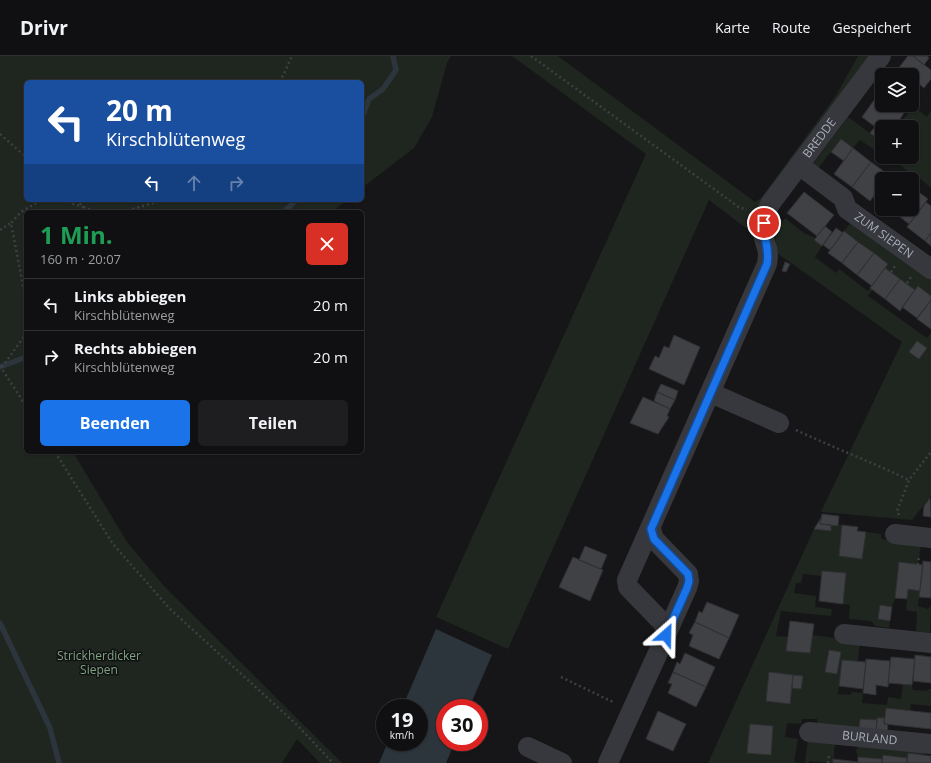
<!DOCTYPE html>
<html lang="de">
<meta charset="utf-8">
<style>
:root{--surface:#101012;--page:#1e1e20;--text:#f1f3f6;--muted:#9c9d9f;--line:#303032;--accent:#1a73e8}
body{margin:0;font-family:"Open Sans",sans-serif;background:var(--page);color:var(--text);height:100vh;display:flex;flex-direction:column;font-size:15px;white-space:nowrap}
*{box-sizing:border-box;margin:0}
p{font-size:13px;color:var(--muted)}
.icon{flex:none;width:22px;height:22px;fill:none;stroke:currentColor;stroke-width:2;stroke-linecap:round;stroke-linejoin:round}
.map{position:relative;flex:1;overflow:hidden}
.drawer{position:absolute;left:24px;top:154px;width:340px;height:244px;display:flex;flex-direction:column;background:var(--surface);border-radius:6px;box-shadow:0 1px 3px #0004,0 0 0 1px var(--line)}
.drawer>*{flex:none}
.top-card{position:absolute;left:24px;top:24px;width:340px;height:122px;border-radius:6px;box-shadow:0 1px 3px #0004,0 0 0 1px var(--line);background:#1a4fa0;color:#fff;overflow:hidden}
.controls{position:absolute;left:875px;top:12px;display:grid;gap:8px}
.controls a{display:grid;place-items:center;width:44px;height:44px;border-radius:6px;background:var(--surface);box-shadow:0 1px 3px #0004,0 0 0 1px var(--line);font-size:20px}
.speed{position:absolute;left:376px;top:643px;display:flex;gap:8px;font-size:20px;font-weight:700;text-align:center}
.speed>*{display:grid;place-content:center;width:52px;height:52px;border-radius:50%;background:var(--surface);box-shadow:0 1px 3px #0004,0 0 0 1px var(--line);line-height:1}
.speed small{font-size:10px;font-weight:400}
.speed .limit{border:6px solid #d22;background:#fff;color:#111}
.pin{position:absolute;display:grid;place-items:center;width:34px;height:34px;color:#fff;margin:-17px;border:2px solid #fff;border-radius:50%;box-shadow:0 1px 4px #0007}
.me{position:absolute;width:44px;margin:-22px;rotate:25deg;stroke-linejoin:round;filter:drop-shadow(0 0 3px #0008)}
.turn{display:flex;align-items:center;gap:14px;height:84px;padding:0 16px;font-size:18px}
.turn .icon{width:52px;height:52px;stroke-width:2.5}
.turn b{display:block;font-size:28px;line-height:34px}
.lanes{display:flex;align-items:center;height:38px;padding:0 16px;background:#0003;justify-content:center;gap:20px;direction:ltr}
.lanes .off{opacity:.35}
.round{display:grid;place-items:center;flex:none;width:42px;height:42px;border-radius:6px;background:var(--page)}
.summary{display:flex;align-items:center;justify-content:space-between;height:68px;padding:0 16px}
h1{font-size:24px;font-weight:700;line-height:30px;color:#1e9e55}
.action{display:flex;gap:8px;margin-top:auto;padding:8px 16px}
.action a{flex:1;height:46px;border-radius:6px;background:var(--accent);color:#fff;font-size:16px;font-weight:700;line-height:46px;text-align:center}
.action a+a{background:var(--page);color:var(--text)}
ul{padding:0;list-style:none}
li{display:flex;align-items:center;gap:12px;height:52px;padding:0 16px;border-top:1px solid var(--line)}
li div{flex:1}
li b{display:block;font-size:15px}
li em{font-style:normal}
header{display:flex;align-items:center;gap:24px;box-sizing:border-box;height:56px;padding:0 20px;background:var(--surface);border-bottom:1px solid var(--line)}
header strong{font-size:19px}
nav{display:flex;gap:22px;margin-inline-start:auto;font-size:14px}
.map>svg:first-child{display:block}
.green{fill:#1e261f;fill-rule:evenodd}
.water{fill:#2c353c}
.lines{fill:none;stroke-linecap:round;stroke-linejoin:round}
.stream{stroke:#2c353c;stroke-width:5.5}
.building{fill:#404145;stroke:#303034}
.path{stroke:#3d3f44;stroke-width:2.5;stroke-dasharray:2 3;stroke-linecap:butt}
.street{stroke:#37383d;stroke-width:20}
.route-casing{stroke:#114b97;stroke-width:10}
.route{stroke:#1a73e8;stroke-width:7}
.labels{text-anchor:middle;stroke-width:3;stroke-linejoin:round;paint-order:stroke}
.street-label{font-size:12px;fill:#a8adb8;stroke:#111113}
.park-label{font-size:12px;fill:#7fa381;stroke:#111113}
</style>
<header>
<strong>Drivr</strong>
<nav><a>Karte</a><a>Route</a><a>Gespeichert</a></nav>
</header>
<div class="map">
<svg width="931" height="707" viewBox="0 0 931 707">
<rect width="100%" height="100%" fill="#161618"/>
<path class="green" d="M0,0H451L447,7L432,61L414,92L362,132V26H26V144H347L332,156H26V396H73L127,486L164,530L342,707H320L297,683L282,707H0Z
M512,0H558L755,146L761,142L835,41L858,0H881L755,179L709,144L508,593L436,561L646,98Z
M913,50L927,61L931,54V132L911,115L910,117L891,102L887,104L883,101H912V71H898Z
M848,61L882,86V99L860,84L853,92L841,83L816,115L811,111Z
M775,160L783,165L785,162L804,177L815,182L814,184L822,190L815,201L836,217L839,213L868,235L870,232L872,234L868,240L927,282L931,277V440L912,464L821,456L902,286L777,197L774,164Z
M853,164L931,222V240L918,230L915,234L885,212L888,208L844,175Z
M831,469H842L839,500L862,503L866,476L881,478V483L921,488L918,509L899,507L895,542L892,551L880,549L890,565L889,572L875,570L871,565L849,563L850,549L843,548L846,518L822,515L821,520L803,518L801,527H796L794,537L816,540L815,551L832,553L831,560L781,555L776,580L788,581L786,595L810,597L812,579L860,585L858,605L842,604L838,638L851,639V636L863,637L862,647L887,649L888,641L901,643L903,628L912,629L913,634L928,635V633H931V650L911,648L910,655L886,652L884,662H877V664L860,663L859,675L818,671L817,663H802L801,668L787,667L785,681L798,683L794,706L799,707H708L814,473L830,475ZM828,595L841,597L837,618L825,616Z
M908,533L920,535L918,550L928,553L931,550L930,577L916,575L917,556L906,554Z
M808,684L835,687L833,707L809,705V707H805Z
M859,689L925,694L924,699L908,697L907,702L883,699L882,703L858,701L856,695Z"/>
<path class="water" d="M436,573L492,599L469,652H445V686H455L446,707H379L388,686H419V652H402Z"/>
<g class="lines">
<path class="stream" d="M362,61L369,43L383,33L396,14L393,0
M284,156L296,144
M0,311L26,301
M0,567L50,672L59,707"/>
</g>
<path class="building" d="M908,0H913L931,14V23L924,32L919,28L912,38V19H893Z
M913,0H927L929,2L924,9Z
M882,33V49H909L895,71H882V76L862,61Z
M875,71L882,76V86L870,77Z
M841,83L853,92L844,105L831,96Z
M853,92L871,106L852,131L834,118Z
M871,106L889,119L886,123H882V129L870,145L852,131Z
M892,116L901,123H886Z
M882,129V147L873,141Z
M912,131L928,143L909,168L891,154L892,153H912Z
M804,136L834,159L817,180L787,157Z
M926,146L931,150V177L925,185L907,171Z
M825,170L832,176L822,190L814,184Z
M836,172L843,177L830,194L823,189Z
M844,175L858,186L842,207L828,197Z
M931,177V190L925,185Z
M858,186L874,197L857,219L842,207Z
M874,197L888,208L872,230L857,219Z
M785,206L790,208L786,216L782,215Z
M885,212L900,223L885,243L870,232Z
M900,223L915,234L900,255L885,243Z
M918,230L931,240V244L917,262L902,251Z
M931,244V273L917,263Z
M674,279L700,291L684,329L649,313L655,300L659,302L664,290L669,292Z
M917,285L927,292L919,303L909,296Z
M661,328L678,335L675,344L657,336Z
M657,336L675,344L670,353L654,345Z
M643,341L670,353L667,360L669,361L658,378L630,367Z
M930,442L931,461L923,460L924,450Z
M822,458L839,460L838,470L820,468Z
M821,462L820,468L831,469V475L814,473Z
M842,469L858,471L857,475L866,476L862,503L839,500Z
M585,490L607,499L601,513L579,504Z
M573,501L603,514L590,545L559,531Z
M923,505L931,506V542L919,541Z
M899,506L923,509L920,535L908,533L907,543L895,542Z
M822,515L846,517L843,548L819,545Z
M707,546L739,559L729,582L695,566L699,555L702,557Z
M880,549L892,551L890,565L878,563Z
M790,565L814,568L810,597L786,595Z
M695,566L729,582L719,603L689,590L693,579L689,577Z
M829,594L841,596L837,618L825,616Z
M685,597L715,611L706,631L673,616L677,606L680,608Z
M915,599L931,601V627L913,625Z
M891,601L915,603L912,629L888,627Z
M866,603L890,605L888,631L876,629V639L863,637Z
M842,604L866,606L863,633L839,630Z
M673,616L706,631L696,651L668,637L672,628L668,627Z
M769,616L793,619L790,648L766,645Z
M793,619L803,620L801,633L792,632Z
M886,652L931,657V673L884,668Z
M658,655L686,668L673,695L646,683Z
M877,662H884V668H888L887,677L876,676Z
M860,663L877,664L876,676L859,675Z
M750,668L773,670L771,699L747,697Z
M908,697L931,700V707H907Z
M883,699L907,702V707H882Z
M858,701L882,703V707H858Z
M833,703L858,706V707H833Z"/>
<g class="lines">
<path class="path" d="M531,0L740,152L747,153
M280,26L292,0
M0,78L26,101
M63,144L83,151
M76,144L85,152L99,156
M123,156L163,144
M0,174L11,167
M891,216L895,210
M907,227L911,221
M26,245L11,167L21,156L41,144
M0,310L26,350
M2,311L26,278
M796,374C834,392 872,406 909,424
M55,396L113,488L170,553L296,668L333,707
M899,459L897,455L909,424L931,396
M918,509L919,499
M561,621L615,647
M828,707L829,697"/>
<g class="street">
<path id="s1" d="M799,109L843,142L847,153L931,213"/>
<path d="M711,337L779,367"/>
<path d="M651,473L654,483L688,518L689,525L687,532L666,579"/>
<path d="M895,478L931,482"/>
<path d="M844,578L931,587"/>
<path id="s2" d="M809,676L931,688"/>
<path d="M528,691L562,707"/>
<path id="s3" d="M608,707L666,579L665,572L662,566L628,531L627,524L767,208C770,191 765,191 763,177C762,167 766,157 770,148L881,0"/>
</g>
</g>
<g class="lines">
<g class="route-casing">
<path id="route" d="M666,579L687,532L689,525L688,518L654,483L651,473L767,208C770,191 763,183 764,167"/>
</g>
<use href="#route" class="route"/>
</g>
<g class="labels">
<g class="street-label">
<text dy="4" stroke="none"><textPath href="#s3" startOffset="700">BREDDE</textPath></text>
<text dy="4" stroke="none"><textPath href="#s1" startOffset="112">ZUM SIEPEN</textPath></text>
<text dy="4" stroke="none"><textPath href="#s2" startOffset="61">BURLAND</textPath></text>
</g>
<g class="park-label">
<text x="99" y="604">Strickherdicker<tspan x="99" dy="14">Siepen</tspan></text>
</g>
</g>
</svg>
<div class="controls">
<a><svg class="icon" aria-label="layers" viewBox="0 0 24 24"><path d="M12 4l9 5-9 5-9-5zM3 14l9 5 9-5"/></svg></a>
<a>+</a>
<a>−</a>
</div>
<div class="speed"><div>19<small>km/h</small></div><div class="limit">30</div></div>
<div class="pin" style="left:764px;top:167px;background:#d93025"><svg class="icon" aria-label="arrive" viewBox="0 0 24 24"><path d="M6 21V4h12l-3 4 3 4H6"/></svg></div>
<svg class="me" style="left:666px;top:579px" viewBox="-20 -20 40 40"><path d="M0-17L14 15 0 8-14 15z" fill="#1a73e8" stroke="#fff" stroke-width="4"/></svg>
<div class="top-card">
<div class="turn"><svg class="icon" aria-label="left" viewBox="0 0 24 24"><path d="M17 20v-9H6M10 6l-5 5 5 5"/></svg><div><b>20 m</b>Kirschblütenweg</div></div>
<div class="lanes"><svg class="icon" aria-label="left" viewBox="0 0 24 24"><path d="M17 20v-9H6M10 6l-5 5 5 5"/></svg><svg class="icon off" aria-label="ahead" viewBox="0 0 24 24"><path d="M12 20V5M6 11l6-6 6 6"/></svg><svg class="icon off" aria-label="right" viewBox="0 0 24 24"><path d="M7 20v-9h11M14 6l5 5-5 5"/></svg></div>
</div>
<section class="drawer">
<div class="summary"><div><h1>1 Min.</h1><p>160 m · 20:07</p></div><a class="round" style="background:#d93025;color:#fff"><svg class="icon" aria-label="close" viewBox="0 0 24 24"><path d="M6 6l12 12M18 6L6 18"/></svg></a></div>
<ul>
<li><svg class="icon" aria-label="left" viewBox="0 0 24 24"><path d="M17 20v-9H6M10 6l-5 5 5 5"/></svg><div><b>Links abbiegen</b><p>Kirschblütenweg</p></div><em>20 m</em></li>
<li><svg class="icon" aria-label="right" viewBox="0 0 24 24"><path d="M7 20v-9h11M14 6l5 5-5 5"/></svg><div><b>Rechts abbiegen</b><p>Kirschblütenweg</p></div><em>20 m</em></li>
</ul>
<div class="action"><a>Beenden</a><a>Teilen</a></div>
</section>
</div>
